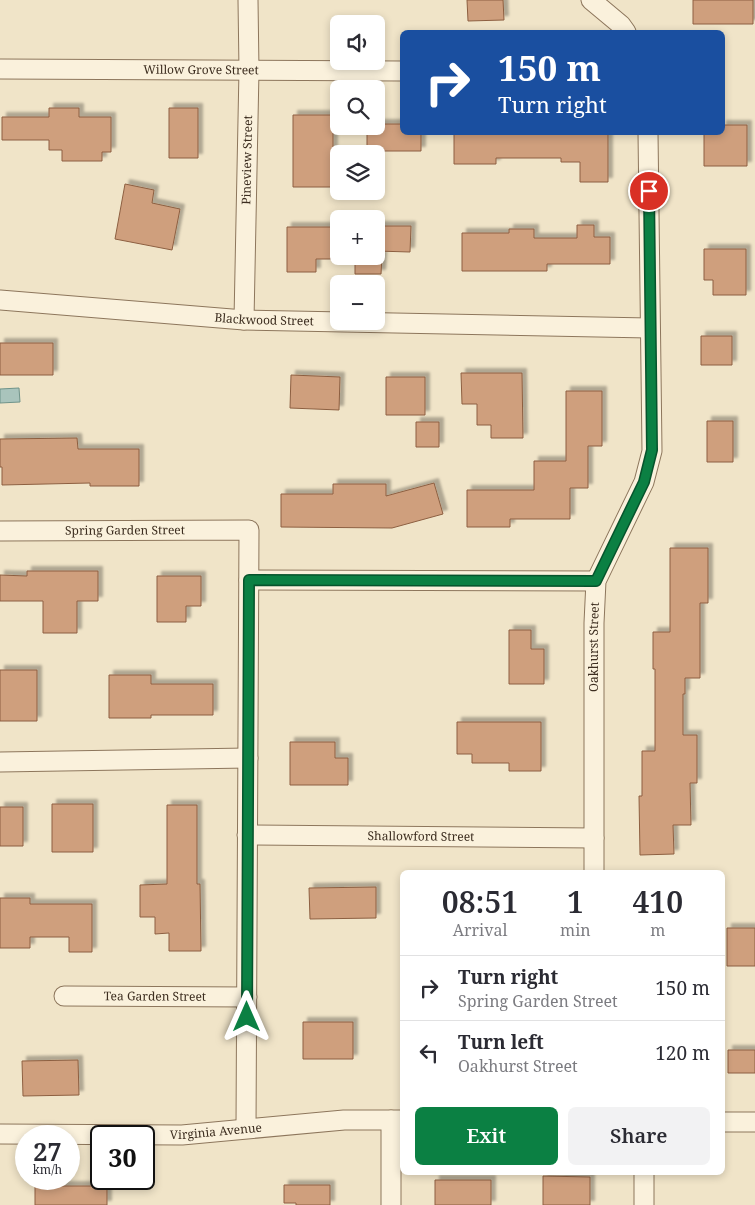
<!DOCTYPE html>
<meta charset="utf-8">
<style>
:root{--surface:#fff;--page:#f2f2f3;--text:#2b2b33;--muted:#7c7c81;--line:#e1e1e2;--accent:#0b8043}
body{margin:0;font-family:"Noto Serif",serif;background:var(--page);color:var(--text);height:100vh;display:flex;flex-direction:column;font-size:19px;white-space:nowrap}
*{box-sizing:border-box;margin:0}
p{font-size:16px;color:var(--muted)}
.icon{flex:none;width:28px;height:28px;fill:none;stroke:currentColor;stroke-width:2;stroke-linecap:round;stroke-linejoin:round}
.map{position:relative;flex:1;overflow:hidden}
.side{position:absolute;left:400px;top:870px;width:325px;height:305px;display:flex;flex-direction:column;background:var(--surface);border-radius:8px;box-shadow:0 2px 8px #0003}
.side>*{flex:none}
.banner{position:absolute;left:400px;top:30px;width:325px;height:105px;border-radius:8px;box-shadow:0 2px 8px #0003;background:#1a4fa0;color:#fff;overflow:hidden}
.buttons{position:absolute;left:330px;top:15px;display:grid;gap:10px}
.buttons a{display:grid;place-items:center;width:55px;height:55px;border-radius:8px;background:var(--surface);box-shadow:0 2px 8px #0003;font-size:25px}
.speed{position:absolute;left:15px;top:1125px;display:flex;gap:10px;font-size:25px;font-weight:700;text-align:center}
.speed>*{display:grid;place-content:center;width:65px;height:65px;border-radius:50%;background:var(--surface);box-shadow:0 2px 8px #0003;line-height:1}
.speed small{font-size:12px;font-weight:400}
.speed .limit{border:2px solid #111;border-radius:8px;background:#fff;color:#111}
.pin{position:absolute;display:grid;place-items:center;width:42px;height:42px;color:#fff;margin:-21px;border:2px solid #fff;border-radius:50%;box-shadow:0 1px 5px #0007}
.me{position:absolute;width:55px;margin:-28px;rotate:0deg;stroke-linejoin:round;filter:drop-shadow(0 0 4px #0008)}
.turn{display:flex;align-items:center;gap:18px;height:105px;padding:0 15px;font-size:22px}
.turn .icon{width:65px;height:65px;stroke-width:2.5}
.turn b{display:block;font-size:35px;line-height:42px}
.eta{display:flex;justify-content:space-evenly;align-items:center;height:85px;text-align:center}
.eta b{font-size:30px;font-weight:600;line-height:35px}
.primary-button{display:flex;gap:10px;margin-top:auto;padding:10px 15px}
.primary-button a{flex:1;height:58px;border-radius:8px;background:var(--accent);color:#fff;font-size:20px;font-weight:600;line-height:58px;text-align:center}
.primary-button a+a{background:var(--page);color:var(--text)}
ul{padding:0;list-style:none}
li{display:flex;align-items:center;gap:15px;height:65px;padding:0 15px;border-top:1px solid var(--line)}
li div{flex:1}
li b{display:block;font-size:19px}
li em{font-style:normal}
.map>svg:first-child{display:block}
.water{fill:#a9c4bc;stroke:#6f938a}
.building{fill:#cf9f7d;stroke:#8d5f41;filter:url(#shadow)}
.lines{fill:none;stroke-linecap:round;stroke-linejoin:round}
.street-casing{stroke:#8d765c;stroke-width:21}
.street{stroke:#faf1dc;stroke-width:19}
.route-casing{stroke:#07532c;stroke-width:12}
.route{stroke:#0b8043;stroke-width:9}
.labels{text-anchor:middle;stroke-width:5;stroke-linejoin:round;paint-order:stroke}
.street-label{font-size:12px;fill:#3d2e20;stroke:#f7eed8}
</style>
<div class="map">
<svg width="755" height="1205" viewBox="0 0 755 1205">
<defs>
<filter id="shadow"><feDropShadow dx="4.5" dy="-4.5" stdDeviation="1" flood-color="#0004"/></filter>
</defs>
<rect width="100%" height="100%" fill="#f0e4c8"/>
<path class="water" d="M19,388L20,402L0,403V389Z"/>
<path class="building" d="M467,0H503L504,20L468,21Z
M693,0H753V24H693Z
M49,108H79V117H111V152H102V161H62V150H49V140H2V117H49Z
M169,108H198V158H169Z
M293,115H333V187H293Z
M376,124H402V132H421V151H367V126H376Z
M722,125H747V166H704V132H722Z
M550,132L608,133V182H580V162H561V158H496V164H454V133Z
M125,184L154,190L152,203L180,209L172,250L115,239Z
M577,225H594V237H610V264H547V271H462V233H509V229H534V238H577Z
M376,226H411L410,252L376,251Z
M287,227H331V259H316V272H287Z
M704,249H746V295H713V280H704Z
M355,256H382L381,274H355Z
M701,336H732V365H701Z
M0,343H53V375H0Z
M461,373H522L523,438H491V425H477V404H462Z
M291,375L340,377L339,410L290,408Z
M386,377H425V415H386Z
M566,391H602V446H588V488H570V519H510V527H467V490H534V461H566Z
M707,421H733V462H707Z
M416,422H439V447H416Z
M77,438L78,449H139V486H90V483L2,485V467H0V439Z
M434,483L443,514L392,528L281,527V494H333V484H386V496Z
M670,548H708V603H700V678H685V694H683V735H697V783H690L691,825H673L674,854L640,855L639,796H642V751H655V669H653V632H670Z
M27,571H98V601H77V633H43V601H0V575L27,576Z
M157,576H201V606H186V622H157Z
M509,630H531V649H544V684H509Z
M0,670H37V721H0Z
M109,675H151V684H213V715H151V718H109Z
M457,722H541V771H509V763H472V754H457Z
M290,742H335V758H348V785H290Z
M52,804H93V852H52Z
M167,805H197V884H200L201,951H169V933L155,934V917H140V885L167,884Z
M0,807H23V846H0Z
M376,887V918L310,919L309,888Z
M0,898H30V904H92V952H69V937H30V948H0Z
M727,928H755V966H727Z
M303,1022H353V1059H303Z
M728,1050H755V1073H728Z
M78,1060L79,1095L23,1096L22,1061Z
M543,1176L590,1177V1205H543Z
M435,1180H491V1205H435Z
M284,1185H330V1205H296V1203H284Z
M35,1186H107V1205H35Z"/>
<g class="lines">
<g class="street-casing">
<g id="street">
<path d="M591,0L621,25L626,32"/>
<path id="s1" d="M0,69L402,71"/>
<path id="s2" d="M0,300L244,320L649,328"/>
<path id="s3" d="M244,320L249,70L248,0"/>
<path id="s4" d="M0,531L249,530L246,1128"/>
<path d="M249,580L596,581"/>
<path d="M0,762L248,758"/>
<path id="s5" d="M247,835L594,838"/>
<path id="s6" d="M594,872V623L596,581L644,482L652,451L648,132"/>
<path id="s7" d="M64,996L247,997"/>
<path d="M391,1120V1205"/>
<path d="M722,1122H755"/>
<path id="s8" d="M0,1134L182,1135L344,1120H402"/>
<path d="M644,1172V1205"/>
</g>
</g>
<use href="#street" class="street"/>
</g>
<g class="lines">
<g class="route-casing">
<path id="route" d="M247,1017L249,580L596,581L644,482L652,450L649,191"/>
</g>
<use href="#route" class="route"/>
</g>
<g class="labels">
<g class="street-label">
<text dy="4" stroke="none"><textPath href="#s1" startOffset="201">Willow Grove Street</textPath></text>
<text dy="4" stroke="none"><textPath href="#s3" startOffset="160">Pineview Street</textPath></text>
<text dy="4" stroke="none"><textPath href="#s2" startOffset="265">Blackwood Street</textPath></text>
<text dy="4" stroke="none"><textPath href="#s4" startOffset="125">Spring Garden Street</textPath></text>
<text dy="4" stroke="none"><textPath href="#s6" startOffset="225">Oakhurst Street</textPath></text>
<text dy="4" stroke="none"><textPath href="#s5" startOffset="174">Shallowford Street</textPath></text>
<text dy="4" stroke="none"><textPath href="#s7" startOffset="91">Tea Garden Street</textPath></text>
<text dy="4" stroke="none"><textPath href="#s8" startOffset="216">Virginia Avenue</textPath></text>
</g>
</g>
</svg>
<div class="buttons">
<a><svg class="icon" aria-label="sound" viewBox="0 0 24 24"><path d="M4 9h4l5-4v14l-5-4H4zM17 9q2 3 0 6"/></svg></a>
<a><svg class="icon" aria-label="search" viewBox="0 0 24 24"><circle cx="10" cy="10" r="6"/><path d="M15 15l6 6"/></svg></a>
<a><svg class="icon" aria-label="layers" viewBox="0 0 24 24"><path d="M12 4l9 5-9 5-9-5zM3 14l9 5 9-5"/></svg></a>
<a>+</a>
<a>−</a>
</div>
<div class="speed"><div>27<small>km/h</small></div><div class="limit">30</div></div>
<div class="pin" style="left:649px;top:191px;background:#d93025"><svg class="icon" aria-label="arrive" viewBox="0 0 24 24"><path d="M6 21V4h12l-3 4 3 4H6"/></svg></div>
<svg class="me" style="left:247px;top:1017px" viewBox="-20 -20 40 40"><path d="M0-17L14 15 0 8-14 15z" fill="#0b8043" stroke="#fff" stroke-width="4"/></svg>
<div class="banner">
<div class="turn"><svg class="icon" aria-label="right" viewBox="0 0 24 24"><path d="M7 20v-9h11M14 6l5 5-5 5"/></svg><div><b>150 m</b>Turn right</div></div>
</div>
<section class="side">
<div class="eta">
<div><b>08:51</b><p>Arrival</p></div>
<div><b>1</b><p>min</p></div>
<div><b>410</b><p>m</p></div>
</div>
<ul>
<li><svg class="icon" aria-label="right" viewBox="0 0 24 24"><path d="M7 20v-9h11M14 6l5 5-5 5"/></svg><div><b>Turn right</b><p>Spring Garden Street</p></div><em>150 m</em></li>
<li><svg class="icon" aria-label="left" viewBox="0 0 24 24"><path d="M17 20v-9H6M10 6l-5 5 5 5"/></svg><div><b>Turn left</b><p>Oakhurst Street</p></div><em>120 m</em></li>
</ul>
<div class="primary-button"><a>Exit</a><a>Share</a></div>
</section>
</div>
